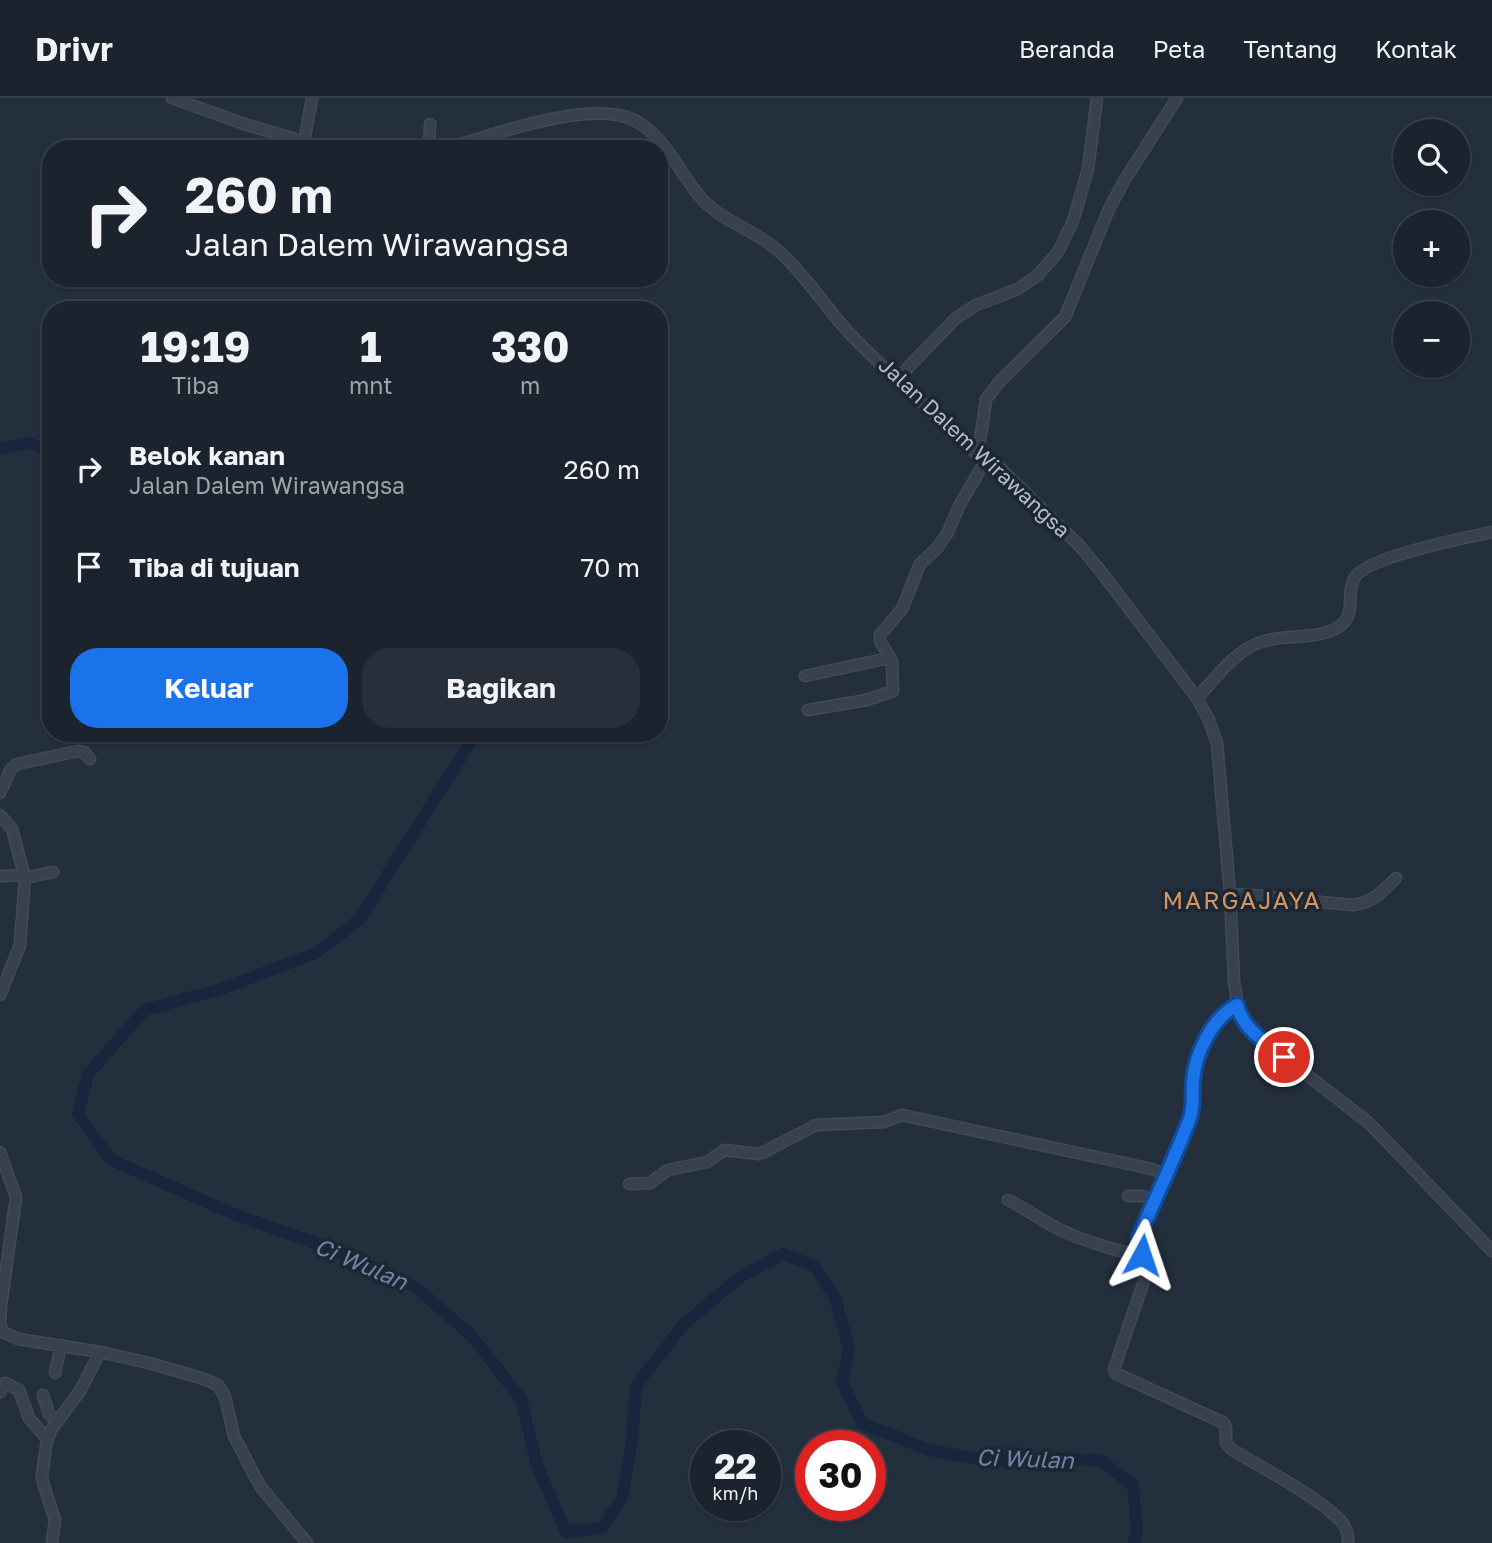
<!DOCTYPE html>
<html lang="id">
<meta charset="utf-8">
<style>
:root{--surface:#1b232e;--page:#282f3a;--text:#f1f3f6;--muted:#a0a4aa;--line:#39404a;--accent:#1a73e8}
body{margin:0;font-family:"Golos Text",sans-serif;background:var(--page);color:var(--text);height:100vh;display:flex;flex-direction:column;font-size:26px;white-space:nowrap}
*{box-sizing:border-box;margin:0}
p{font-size:23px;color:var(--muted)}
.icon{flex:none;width:38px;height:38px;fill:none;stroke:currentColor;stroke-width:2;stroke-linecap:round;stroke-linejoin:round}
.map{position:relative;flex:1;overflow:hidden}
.panel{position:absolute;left:42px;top:203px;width:626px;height:441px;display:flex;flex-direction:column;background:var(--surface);border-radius:28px;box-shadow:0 2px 5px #0004,0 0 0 2px var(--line)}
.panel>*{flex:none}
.top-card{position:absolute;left:42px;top:42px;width:626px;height:147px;border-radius:28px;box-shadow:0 2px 5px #0004,0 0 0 2px var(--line);background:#1b232e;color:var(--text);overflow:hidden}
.buttons{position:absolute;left:1393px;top:21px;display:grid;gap:14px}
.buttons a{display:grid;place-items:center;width:77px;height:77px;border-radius:50%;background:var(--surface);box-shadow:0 2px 5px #0004,0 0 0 2px var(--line);font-size:35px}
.speed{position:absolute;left:690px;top:1332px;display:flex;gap:14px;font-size:35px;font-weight:700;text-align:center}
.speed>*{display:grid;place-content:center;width:91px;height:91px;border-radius:50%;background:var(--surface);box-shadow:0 2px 5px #0004,0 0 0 2px var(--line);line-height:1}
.speed small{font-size:18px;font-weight:400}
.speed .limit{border:10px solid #d22;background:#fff;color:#111}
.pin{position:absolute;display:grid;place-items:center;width:60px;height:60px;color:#fff;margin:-30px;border:4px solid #fff;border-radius:50%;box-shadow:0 2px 7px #0007}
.me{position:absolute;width:77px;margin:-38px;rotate:5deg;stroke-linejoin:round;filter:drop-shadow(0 0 5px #0008)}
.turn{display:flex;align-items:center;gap:24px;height:147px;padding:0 28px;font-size:32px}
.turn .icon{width:91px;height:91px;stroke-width:2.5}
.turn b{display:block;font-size:49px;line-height:60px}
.eta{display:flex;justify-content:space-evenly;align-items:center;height:119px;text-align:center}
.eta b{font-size:42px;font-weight:700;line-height:49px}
.primary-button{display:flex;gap:14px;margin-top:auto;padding:14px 28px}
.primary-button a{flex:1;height:80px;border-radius:28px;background:var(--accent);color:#fff;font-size:28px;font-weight:700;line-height:80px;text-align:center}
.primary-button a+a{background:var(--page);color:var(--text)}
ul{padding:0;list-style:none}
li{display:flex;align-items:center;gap:21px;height:98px;padding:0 28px}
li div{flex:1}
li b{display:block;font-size:26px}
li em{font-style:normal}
header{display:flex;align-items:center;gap:42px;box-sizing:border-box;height:98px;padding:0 35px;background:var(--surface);border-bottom:2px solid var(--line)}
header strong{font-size:33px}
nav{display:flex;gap:38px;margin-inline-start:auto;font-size:24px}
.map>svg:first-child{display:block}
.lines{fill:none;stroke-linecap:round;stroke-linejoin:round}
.river{stroke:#17263c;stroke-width:12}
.minor-casing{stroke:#414a57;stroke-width:13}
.minor{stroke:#38414e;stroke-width:10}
.route-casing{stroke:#114b97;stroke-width:18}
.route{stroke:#1a73e8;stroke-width:12}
.labels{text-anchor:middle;stroke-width:7;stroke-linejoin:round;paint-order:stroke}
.street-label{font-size:21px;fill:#b4bcc9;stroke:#1d2633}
.water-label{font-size:23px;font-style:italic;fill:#6d86a8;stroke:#1d2633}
.quarter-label{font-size:24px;letter-spacing:2px;fill:#d59563;stroke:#1d2633}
</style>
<header>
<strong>Drivr</strong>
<nav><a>Beranda</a><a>Peta</a><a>Tentang</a><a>Kontak</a></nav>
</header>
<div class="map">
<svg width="1492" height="1445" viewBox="0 0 1492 1445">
<rect width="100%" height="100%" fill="#242f3e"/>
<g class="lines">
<path class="river" d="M0,351L28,345L51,353
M476,635L359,822L316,855L224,890L145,912L88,976L78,1016L111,1062L234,1116L337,1153L414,1188L471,1237L521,1301L537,1367L566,1434L602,1430L622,1400L632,1343L636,1288L682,1228L740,1179L783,1156L814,1168L835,1199L849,1251L842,1284L862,1325L929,1352L989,1363L1054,1361L1100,1362L1133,1387L1137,1431L1134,1445"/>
<g class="minor-casing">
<path id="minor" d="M172,0L241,25L328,51
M304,44L312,0
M429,51L430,26
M446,51C493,36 570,9 618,17C660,24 677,73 702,101C724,125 758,133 781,155C807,179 826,210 850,236C891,278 935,317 978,357L987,360L1001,371L1078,446L1099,471L1197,600L1209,622L1217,645L1230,795L1234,883L1239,915L1267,946L1369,1025L1492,1153
M896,282L956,220L976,207L1018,191L1037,178L1058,154L1073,123L1088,71L1097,0
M978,357L986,301L1001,282L1065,219L1109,111L1124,83L1177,0
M805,578L889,560
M1197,600C1217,579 1233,554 1261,544C1284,536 1321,542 1340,528C1357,516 1345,494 1355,479C1367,459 1467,439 1492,434
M808,612L867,602L893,593L892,563L880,543V537L902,511L920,466L937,450L947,436L959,408L987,360
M0,695L11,671L17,666L78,653L84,654L90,661
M0,717L12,731L25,780L20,847L0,897
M0,778L24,777
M25,780L53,774
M1230,795L1352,807C1373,805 1382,794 1396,780
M1237,907C1212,920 1195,956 1193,983C1192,995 1194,1008 1190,1020C1175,1060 1156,1099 1139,1138C1137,1153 1147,1164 1145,1180L1114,1271L1115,1275L1224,1325L1226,1330V1345L1231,1351C1264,1371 1311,1395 1338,1420C1345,1426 1349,1436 1348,1445
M0,1054L16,1099L1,1208L0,1225L3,1234L18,1241L100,1254L149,1265L201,1280L218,1287L225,1299L234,1338L260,1388L307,1445
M629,1086L650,1085L668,1072L707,1064L724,1052L758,1056L764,1054L816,1027L884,1024L902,1017L1152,1071L1166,1077
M1128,1098H1143L1155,1103
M1008,1102C1026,1110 1041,1123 1059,1131C1079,1141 1120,1155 1142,1157
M55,1275L61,1247
M0,1294L5,1285L19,1292L29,1320L48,1342
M43,1297L49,1316L57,1324
M52,1445L55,1422L44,1388L42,1378L46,1348L51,1332L80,1293L100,1254"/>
</g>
<use href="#minor" class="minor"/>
</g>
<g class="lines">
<g class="route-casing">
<path id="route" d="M1142,1157L1138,1148L1139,1138C1156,1099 1175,1060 1190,1020C1194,1009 1192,995 1193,983C1195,956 1212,920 1237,907C1242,930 1266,945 1284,959"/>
</g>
<use href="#route" class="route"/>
</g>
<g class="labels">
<g class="street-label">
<text transform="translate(974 350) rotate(43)" y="7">Jalan Dalem Wirawangsa</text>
</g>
<g class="water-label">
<text transform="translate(361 1166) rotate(23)" y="8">Ci Wulan</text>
<text transform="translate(1025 1361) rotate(2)" y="8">Ci Wulan</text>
</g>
<g class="quarter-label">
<text x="1242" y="811">MARGAJAYA</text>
</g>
</g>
</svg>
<div class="buttons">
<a><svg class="icon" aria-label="search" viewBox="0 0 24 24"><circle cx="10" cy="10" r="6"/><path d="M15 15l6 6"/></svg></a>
<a>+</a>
<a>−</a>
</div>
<div class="speed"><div>22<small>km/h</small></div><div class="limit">30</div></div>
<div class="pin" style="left:1284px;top:959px;background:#d93025"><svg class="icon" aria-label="arrive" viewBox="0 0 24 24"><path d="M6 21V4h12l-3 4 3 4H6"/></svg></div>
<svg class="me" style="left:1142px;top:1157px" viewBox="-20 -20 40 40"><path d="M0-17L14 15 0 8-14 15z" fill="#1a73e8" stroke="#fff" stroke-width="4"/></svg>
<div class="top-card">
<div class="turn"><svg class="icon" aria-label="right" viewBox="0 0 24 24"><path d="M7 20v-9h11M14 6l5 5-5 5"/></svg><div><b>260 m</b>Jalan Dalem Wirawangsa</div></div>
</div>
<section class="panel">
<div class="eta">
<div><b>19:19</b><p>Tiba</p></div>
<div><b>1</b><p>mnt</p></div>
<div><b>330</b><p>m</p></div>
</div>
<ul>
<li><svg class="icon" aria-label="right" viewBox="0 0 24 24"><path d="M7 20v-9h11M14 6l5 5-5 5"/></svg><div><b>Belok kanan</b><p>Jalan Dalem Wirawangsa</p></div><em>260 m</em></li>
<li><svg class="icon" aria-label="arrive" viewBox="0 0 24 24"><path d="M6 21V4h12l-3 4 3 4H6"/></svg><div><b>Tiba di tujuan</b></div><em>70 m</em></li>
</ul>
<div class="primary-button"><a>Keluar</a><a>Bagikan</a></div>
</section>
</div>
